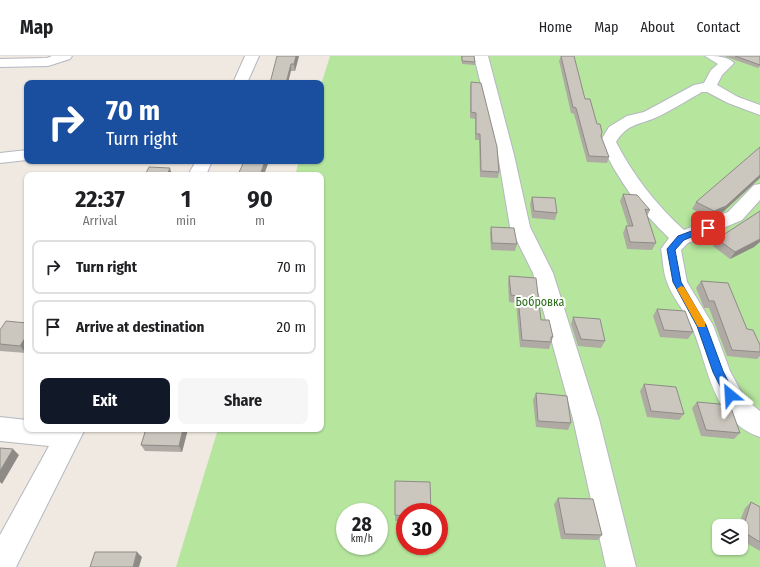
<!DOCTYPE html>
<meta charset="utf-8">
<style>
:root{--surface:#fff;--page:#f6f6f6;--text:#202124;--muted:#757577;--line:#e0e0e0;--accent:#111827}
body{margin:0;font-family:"Fira Sans Condensed",sans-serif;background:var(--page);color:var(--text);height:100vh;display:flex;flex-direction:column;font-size:15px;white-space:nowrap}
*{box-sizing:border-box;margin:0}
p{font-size:13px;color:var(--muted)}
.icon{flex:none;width:22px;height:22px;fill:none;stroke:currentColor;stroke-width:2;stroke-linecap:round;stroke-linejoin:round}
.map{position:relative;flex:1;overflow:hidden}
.details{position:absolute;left:24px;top:116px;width:300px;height:260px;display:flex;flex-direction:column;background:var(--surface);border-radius:8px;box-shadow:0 1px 3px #0004}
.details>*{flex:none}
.banner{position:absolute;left:24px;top:24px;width:300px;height:84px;border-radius:8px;box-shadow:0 1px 3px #0004;background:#1a4fa0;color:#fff;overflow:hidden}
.tools{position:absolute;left:712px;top:463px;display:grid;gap:8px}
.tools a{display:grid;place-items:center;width:36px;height:36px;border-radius:8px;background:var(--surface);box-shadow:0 1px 3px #0004;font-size:20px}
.speed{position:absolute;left:336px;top:447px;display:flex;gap:8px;font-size:20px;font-weight:700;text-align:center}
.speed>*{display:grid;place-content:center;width:52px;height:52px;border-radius:50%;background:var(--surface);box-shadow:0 1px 3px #0004;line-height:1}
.speed small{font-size:10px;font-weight:400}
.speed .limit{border:6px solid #d22;background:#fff;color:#111}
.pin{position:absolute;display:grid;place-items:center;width:34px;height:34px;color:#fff;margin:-17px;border-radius:8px;box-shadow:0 2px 6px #0006}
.me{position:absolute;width:44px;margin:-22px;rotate:333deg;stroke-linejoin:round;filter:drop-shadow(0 0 3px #0008)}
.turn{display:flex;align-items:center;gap:14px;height:84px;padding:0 16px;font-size:18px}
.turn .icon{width:52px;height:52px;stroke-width:2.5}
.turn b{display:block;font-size:28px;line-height:34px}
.eta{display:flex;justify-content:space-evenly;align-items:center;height:68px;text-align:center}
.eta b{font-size:24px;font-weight:700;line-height:28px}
.action{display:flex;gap:8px;margin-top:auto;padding:8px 16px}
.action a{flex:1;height:46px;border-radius:8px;background:var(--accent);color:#fff;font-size:16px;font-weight:700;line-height:46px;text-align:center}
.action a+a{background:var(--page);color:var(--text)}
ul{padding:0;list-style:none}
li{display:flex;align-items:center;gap:12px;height:54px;margin:0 8px 6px;padding:0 8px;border:2px solid var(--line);border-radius:8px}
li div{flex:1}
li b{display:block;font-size:15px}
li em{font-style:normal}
header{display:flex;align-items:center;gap:24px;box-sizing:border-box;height:56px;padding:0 20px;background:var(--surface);border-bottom:1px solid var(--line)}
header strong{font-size:19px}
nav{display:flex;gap:22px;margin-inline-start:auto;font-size:14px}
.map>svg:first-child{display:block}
.green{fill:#b6e59e;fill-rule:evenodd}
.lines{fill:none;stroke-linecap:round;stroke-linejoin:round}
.minor-casing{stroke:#b4b7c1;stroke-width:2}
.minor{fill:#fff;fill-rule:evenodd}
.wall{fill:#afaba4}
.shaded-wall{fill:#8e8b86}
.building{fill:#cbc7bf;stroke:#8e8b86}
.route{fill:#1a73e8;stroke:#114b97}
.slow{fill:#f59e0b}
.labels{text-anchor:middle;stroke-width:4;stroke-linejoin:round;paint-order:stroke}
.park-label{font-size:12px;fill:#2c6e1b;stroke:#fff}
</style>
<header>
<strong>Map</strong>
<nav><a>Home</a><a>Map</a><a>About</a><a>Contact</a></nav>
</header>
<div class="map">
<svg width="760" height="511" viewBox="0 0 760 511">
<rect width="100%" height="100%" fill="#efe9e1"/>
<path class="green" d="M330,0H760V511H176L218,373H321V119H295L299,105H321V29ZM345,456H379V490H345ZM405,456H439V490H405ZM719,470H741V492H719Z"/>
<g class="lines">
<g class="minor-casing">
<path id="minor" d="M52,0H72L70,3L48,10L0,11V3L47,2Z
M245,0H259L247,27H233Z
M474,0H488L514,99L530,171L553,217L599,363L636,511H606L573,363L533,217L510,171L498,99Z
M705,0C715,0 728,0 734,7L722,19L717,29L738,41L760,49V59L728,47L707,36H702C687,44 671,55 655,62C638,69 627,68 616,86C633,119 656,149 684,174L728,156L754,129L760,128V144L742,164L688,187L681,194L687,226L713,269L730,315L745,343L760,355V381C711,364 709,309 691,269C684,254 672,241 667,226C663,216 663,203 661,193L669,182C640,155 617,122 600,86L609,71L627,60L644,56L694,29L704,27L711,14L718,8Z
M27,94V104L0,107V97Z
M196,105H212L206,119H188Z
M0,361L27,364V373H85L16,511H0V479L49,390L0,385Z"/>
</g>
<use href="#minor" class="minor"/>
</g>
<path class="wall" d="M277,0H299L295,15H291Z
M461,0H474L475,6V9L462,8Z
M561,0L585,43L609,101L607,107L587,106L574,58L571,57L559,5Z
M724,0H760V10L758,12Z
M471,26L499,116L498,122L480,121L479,84H475V63L470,62V32Z
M623,138L650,154L647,160L656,187L652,194L627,193L623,177L626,170H628L620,145Z
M532,141L557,157L555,164L532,162L530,148Z
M696,146L722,157L710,162L692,153Z
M491,171L517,188L515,195L491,194L490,178Z
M717,183L754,191L730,203L713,190Z
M509,220L553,281L549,293L520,291L516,247L509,246L508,227Z
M701,225L747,273L760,289V300L757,303L727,300L709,252H704L696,232Z
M657,253L693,276L688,283L660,281L653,260Z
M573,261L605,285L601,292L578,290L571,268Z
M27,267V294L26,297L0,295V274Z
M644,328L684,358L679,364L647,361L640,335Z
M536,337L571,367L568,374L536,371L533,344Z
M697,346L740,377L734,383L701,380L692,352Z
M146,373H188L182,396L145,395L141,389Z
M395,425L405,456V465H395Z
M558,442L602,479L598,484L561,483L554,448Z
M751,446L760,451V495L741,484V470H738L745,452Z"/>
<path class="shaded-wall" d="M296,0H299L295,15L294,8Z
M291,8V15L288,27H286Z
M265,105H269L264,119H260Z
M170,112L172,119H167Z
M760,119V122L722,157L710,162L714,155Z
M760,183V186L754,191L730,203L735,196Z
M27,279V294L26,297L20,290Z
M183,373H188L182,396L179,390Z
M13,393L19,399L2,428L0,426V415Z
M137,496L142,501L139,511H133Z"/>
<path class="building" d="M277,0H296L294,8H291L286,27H270Z
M462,0H474L475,6L462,5Z
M561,0H574L585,43H590L597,68H600L602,76L601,80L609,101L589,100L576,52L573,51Z
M735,0H760V9Z
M471,26L481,27L497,91L499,116L481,115L480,78H476V57L471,56Z
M760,91V119L726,150L714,155L696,146Z
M244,105H265L260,119H238Z
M149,111L170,112L167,119H145Z
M623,138L637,139L650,154L645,153L656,187L630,186L626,170H633Z
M532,141L555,142L557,157L534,155Z
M760,155V183L758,184L735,196L717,183Z
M491,171L514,172L517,188L492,187Z
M509,220L536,222L541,264H549L553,281H551V286L522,284L518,240L511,239Z
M701,225L728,227L747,273L753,274L760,289V296L732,294L714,245H709Z
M657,253L685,255L693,276L664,274Z
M573,261L600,263L605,285L581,283Z
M6,265L27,267V279L20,290L0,288V274Z
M644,328L676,331L684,358L651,355Z
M536,337L567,340L571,367L538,365Z
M697,346L730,349L740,377L706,374Z
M146,373H183L179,390L141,389Z
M0,392L13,393L0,415Z
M395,425L430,426L431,456H405V460L395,459Z
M558,442L593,443L602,479L565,478Z
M751,446L760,451V486L742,475Z
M95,496H137L133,511H90Z"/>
<path class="route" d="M708,169L711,170V173L684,184L675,194L681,226L706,269L723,315L735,339L730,344L726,342L713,316L697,270L673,226L667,193L678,180Z"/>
<path class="slow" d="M681,230L684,231L705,266V271H698L677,233Z"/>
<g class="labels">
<g class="park-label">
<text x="540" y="250">Бобровка</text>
</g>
</g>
</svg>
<div class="tools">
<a><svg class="icon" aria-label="layers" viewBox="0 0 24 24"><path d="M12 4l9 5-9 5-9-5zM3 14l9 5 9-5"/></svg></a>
</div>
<div class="speed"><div>28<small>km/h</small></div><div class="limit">30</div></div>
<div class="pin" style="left:708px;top:172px;background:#d93025"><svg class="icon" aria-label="arrive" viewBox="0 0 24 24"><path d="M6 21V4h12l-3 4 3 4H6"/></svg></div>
<svg class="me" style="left:730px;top:339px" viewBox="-20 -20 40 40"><path d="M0-17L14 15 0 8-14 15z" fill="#1a73e8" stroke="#fff" stroke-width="4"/></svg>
<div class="banner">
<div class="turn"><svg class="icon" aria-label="right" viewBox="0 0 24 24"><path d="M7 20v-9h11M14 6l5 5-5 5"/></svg><div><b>70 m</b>Turn right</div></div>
</div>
<section class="details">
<div class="eta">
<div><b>22:37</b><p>Arrival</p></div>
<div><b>1</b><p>min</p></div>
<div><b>90</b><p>m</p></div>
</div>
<ul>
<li><svg class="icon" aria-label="right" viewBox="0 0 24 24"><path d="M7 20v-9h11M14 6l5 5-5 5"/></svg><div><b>Turn right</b></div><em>70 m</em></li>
<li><svg class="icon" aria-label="arrive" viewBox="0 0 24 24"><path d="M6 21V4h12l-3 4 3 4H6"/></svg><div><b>Arrive at destination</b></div><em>20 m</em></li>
</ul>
<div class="action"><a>Exit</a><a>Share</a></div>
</section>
</div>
